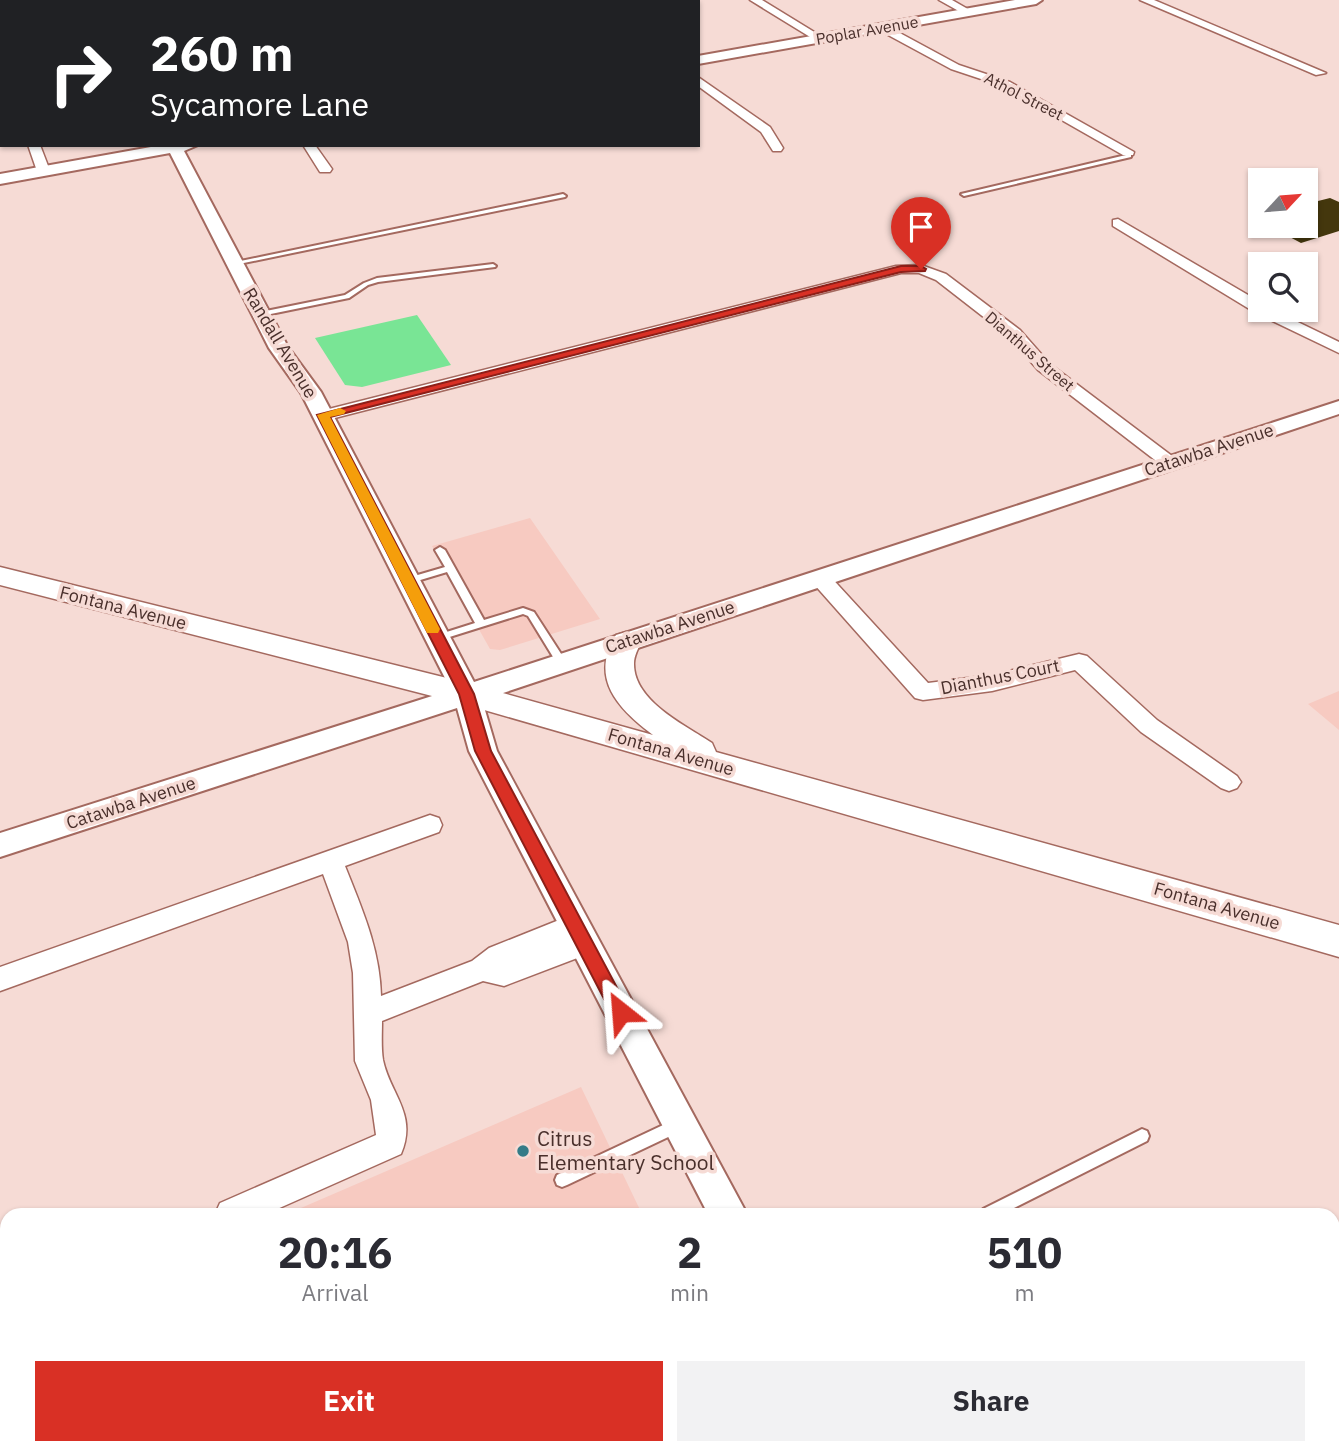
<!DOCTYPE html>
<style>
:root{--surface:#fff;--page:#f2f2f3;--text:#2b2b33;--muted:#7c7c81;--accent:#d93025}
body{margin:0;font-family:"IBM Plex Sans",sans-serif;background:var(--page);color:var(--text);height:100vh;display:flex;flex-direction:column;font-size:26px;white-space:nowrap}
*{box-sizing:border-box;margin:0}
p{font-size:23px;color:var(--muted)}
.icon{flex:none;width:38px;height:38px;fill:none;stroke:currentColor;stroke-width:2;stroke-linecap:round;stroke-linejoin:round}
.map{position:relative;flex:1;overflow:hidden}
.drawer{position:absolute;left:0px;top:1208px;width:1340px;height:247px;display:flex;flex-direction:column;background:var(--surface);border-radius:21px 21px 0 0;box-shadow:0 2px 5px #0004}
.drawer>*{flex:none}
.guide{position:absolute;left:0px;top:0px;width:700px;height:147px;box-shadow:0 2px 5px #0004;background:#202124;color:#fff;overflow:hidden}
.needle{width:46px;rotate:64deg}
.tools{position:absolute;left:1248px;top:168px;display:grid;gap:14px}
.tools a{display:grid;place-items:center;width:70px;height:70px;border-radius:0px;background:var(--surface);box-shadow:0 2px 5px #0004;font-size:35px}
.pin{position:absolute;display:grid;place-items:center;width:60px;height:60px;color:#fff;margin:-72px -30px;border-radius:50% 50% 50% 0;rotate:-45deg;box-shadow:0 0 7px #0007}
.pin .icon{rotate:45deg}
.me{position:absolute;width:77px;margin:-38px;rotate:332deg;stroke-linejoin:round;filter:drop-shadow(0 0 5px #0008)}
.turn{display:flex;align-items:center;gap:24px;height:147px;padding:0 35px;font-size:32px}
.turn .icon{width:91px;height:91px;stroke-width:2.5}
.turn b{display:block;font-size:49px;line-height:60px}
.eta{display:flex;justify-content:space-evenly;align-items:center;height:119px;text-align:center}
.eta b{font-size:42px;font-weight:800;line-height:49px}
.action{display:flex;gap:14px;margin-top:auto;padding:14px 35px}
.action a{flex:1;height:80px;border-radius:0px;background:var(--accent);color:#fff;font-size:28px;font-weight:800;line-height:80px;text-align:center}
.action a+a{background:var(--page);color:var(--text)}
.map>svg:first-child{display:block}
.built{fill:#f7cac1}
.water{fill:#79e595}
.building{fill:#44370d}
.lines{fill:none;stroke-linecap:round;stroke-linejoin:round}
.service-casing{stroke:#a4695f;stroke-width:4}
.minor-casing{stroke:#a4695f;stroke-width:3}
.tertiary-casing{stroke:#a4695f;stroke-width:4}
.secondary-casing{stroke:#a4695f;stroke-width:3}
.service{fill:#fff;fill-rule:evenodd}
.minor{fill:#fff;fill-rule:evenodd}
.tertiary{fill:#fff;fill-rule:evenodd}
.secondary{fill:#fff;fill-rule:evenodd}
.route{fill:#d93025;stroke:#8d1f18;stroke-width:2}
.slow{fill:#f59e0b}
.poi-dot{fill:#347b87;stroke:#f6dbd5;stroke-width:2.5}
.labels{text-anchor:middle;stroke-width:7;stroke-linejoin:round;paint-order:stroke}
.far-street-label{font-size:16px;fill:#492f2b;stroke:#f6dbd5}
.street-label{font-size:18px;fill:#492f2b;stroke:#f6dbd5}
.near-poi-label{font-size:21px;fill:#492f2b;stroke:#f6dbd5;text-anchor:start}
</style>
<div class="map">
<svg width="1339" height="1454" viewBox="0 0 1339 1454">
<rect width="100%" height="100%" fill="#f6dbd5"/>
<path class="built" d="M119,0H473L475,2H120Z
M530,518L600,619L500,650L490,649L432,546Z
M1339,691V730L1308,704Z
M581,1087L642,1214H287Z
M7,1336V1447H753L756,1454H0V1339Z"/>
<path class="water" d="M417,315L451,365L362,387L345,385L315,338Z"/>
<path class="building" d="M1330,198L1339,202V231L1301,243L1269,226H1306V204Z
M302,1447H470L457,1454H304Z"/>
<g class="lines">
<g class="service-casing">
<path id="service" d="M430,0H435L436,2H431Z
M1128,150L1131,152V157L964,196L961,194L1126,155L1125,152Z
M563,194L566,196L565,197L234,265L231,263Z
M493,264L496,266L495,267L378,282L368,285L349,298L261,316L257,314L261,312L345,295L364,283L377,278Z
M440,547L445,550L484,620L523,608L534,612L567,663L566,665H558L528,616L523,614L440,640H434L432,638L434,636L475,623L447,572L407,584L402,581L404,579L445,567L435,550Z
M678,1118L683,1120L685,1125L683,1130L567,1185L562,1187L557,1185L555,1180L557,1175Z
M1142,1129L1147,1131L1149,1136L1147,1141L1002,1214H981L983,1209Z"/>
</g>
<g class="minor-casing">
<path id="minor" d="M570,0H582L583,2H571Z
M750,0H762L824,38L815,40Z
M939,0H952L973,12L964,14Z
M1140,0H1154L1326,73L1316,75Z
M877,25H885L959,65L1010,82L1134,152L1133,155H1123L1002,86L951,69L877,29Z
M0,33H2V39H0Z
M698,77L770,127L783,148L781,151H773L761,132L698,86Z
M2,130V138L0,139V131Z
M28,145H40L50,171L48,174H38Z
M303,145H315L332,169L330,172H320Z
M1118,219L1260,302V310H1273L1339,342V353L1256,313L1113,226V220Z
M921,265L946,274L1020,330L1050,364L1176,459L1179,463L1176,467H1164L1038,370L1008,336L936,280L919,273H901L323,421L314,416L317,412L896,266Z
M820,571L827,573L928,683L992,675L1079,654L1087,656L1157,720L1237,776L1241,782L1237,788L1229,791L1221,788L1141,732L1075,670L992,691L923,700L915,698L813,583L810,578L813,573Z
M430,815L439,818L442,825L439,832L345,866C362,909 380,949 381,996L472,961L489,948L574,914L583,917L587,925L581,934L593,936L597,944L593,952L504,986L483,981L382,1021C382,1033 381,1048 383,1060C390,1094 418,1114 401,1154L266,1214H215L220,1203L376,1135L371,1100L355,1061L353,973L348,942L323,874L0,991V967Z
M7,1299V1332L0,1335V1301Z"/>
</g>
<g class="tertiary-casing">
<path id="tertiary" d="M90,0H102L103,2H91Z
M1015,0H1042L1036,4L698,64V56Z
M162,145H198L184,151L288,347L321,392L474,682L1339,401V414L482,700L497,751L747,1214H708L469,751L457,708L0,857V833L451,690L301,393L269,348L170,153L0,184V174Z
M829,1447H873L876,1454H832Z"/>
</g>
<g class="secondary-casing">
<path id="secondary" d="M0,567L467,683L653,735C618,709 589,678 616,635L626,632L636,635L641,642C638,649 634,656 634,663C633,701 685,725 712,743L716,752L1339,925V957L467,705L0,585Z"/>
</g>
<use href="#service" class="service"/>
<use href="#minor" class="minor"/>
<use href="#tertiary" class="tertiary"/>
<use href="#secondary" class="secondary"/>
</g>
<path class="route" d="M921,266L926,269L925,271L901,272L330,417L474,694L491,751L630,1012L628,1018L621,1021L614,1018L475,751L459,694L317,415L901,266Z"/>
<path class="slow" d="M340,408L346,411L344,414L330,417L440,629L438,633H427L425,629L317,415Z"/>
<circle class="poi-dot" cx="523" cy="1151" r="7"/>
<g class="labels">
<g class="far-street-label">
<text transform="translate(867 30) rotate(-10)" y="6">Poplar Avenue</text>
<text transform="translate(1024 96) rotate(27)" y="6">Athol Street</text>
<text transform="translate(1030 351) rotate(41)" y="6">Dianthus Street</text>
</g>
<g class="street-label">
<text transform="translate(280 343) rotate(59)" y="6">Randall Avenue</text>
<text transform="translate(1209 450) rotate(-18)" y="6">Catawba Avenue</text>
<text transform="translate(123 608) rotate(14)" y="6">Fontana Avenue</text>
<text transform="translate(670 627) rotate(-18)" y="6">Catawba Avenue</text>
<text transform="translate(1000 677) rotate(-11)" y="6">Dianthus Court</text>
<text transform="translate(671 752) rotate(16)" y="6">Fontana Avenue</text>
<text transform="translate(131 803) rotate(-18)" y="6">Catawba Avenue</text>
<text transform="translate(1217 906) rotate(16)" y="6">Fontana Avenue</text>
</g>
<g class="near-poi-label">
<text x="537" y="1146">Citrus<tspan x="537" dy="24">Elementary School</tspan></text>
</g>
</g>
</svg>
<div class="tools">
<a><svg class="needle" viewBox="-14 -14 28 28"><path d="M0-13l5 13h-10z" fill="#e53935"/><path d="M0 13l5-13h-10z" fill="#7c7c81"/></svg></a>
<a><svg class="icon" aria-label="search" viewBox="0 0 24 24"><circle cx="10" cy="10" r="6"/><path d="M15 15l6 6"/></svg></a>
</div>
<div class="pin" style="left:921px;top:269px;background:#d93025"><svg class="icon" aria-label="arrive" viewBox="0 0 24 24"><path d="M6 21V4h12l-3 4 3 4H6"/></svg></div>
<svg class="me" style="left:621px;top:1012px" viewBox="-20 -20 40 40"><path d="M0-17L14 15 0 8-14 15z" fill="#d93025" stroke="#fff" stroke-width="4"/></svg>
<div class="guide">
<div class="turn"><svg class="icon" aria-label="right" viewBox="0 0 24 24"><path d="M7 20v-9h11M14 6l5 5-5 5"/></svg><div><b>260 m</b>Sycamore Lane</div></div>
</div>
<section class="drawer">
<div class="eta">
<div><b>20:16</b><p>Arrival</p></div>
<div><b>2</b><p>min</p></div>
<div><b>510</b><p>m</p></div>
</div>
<div class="action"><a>Exit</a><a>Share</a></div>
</section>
</div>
